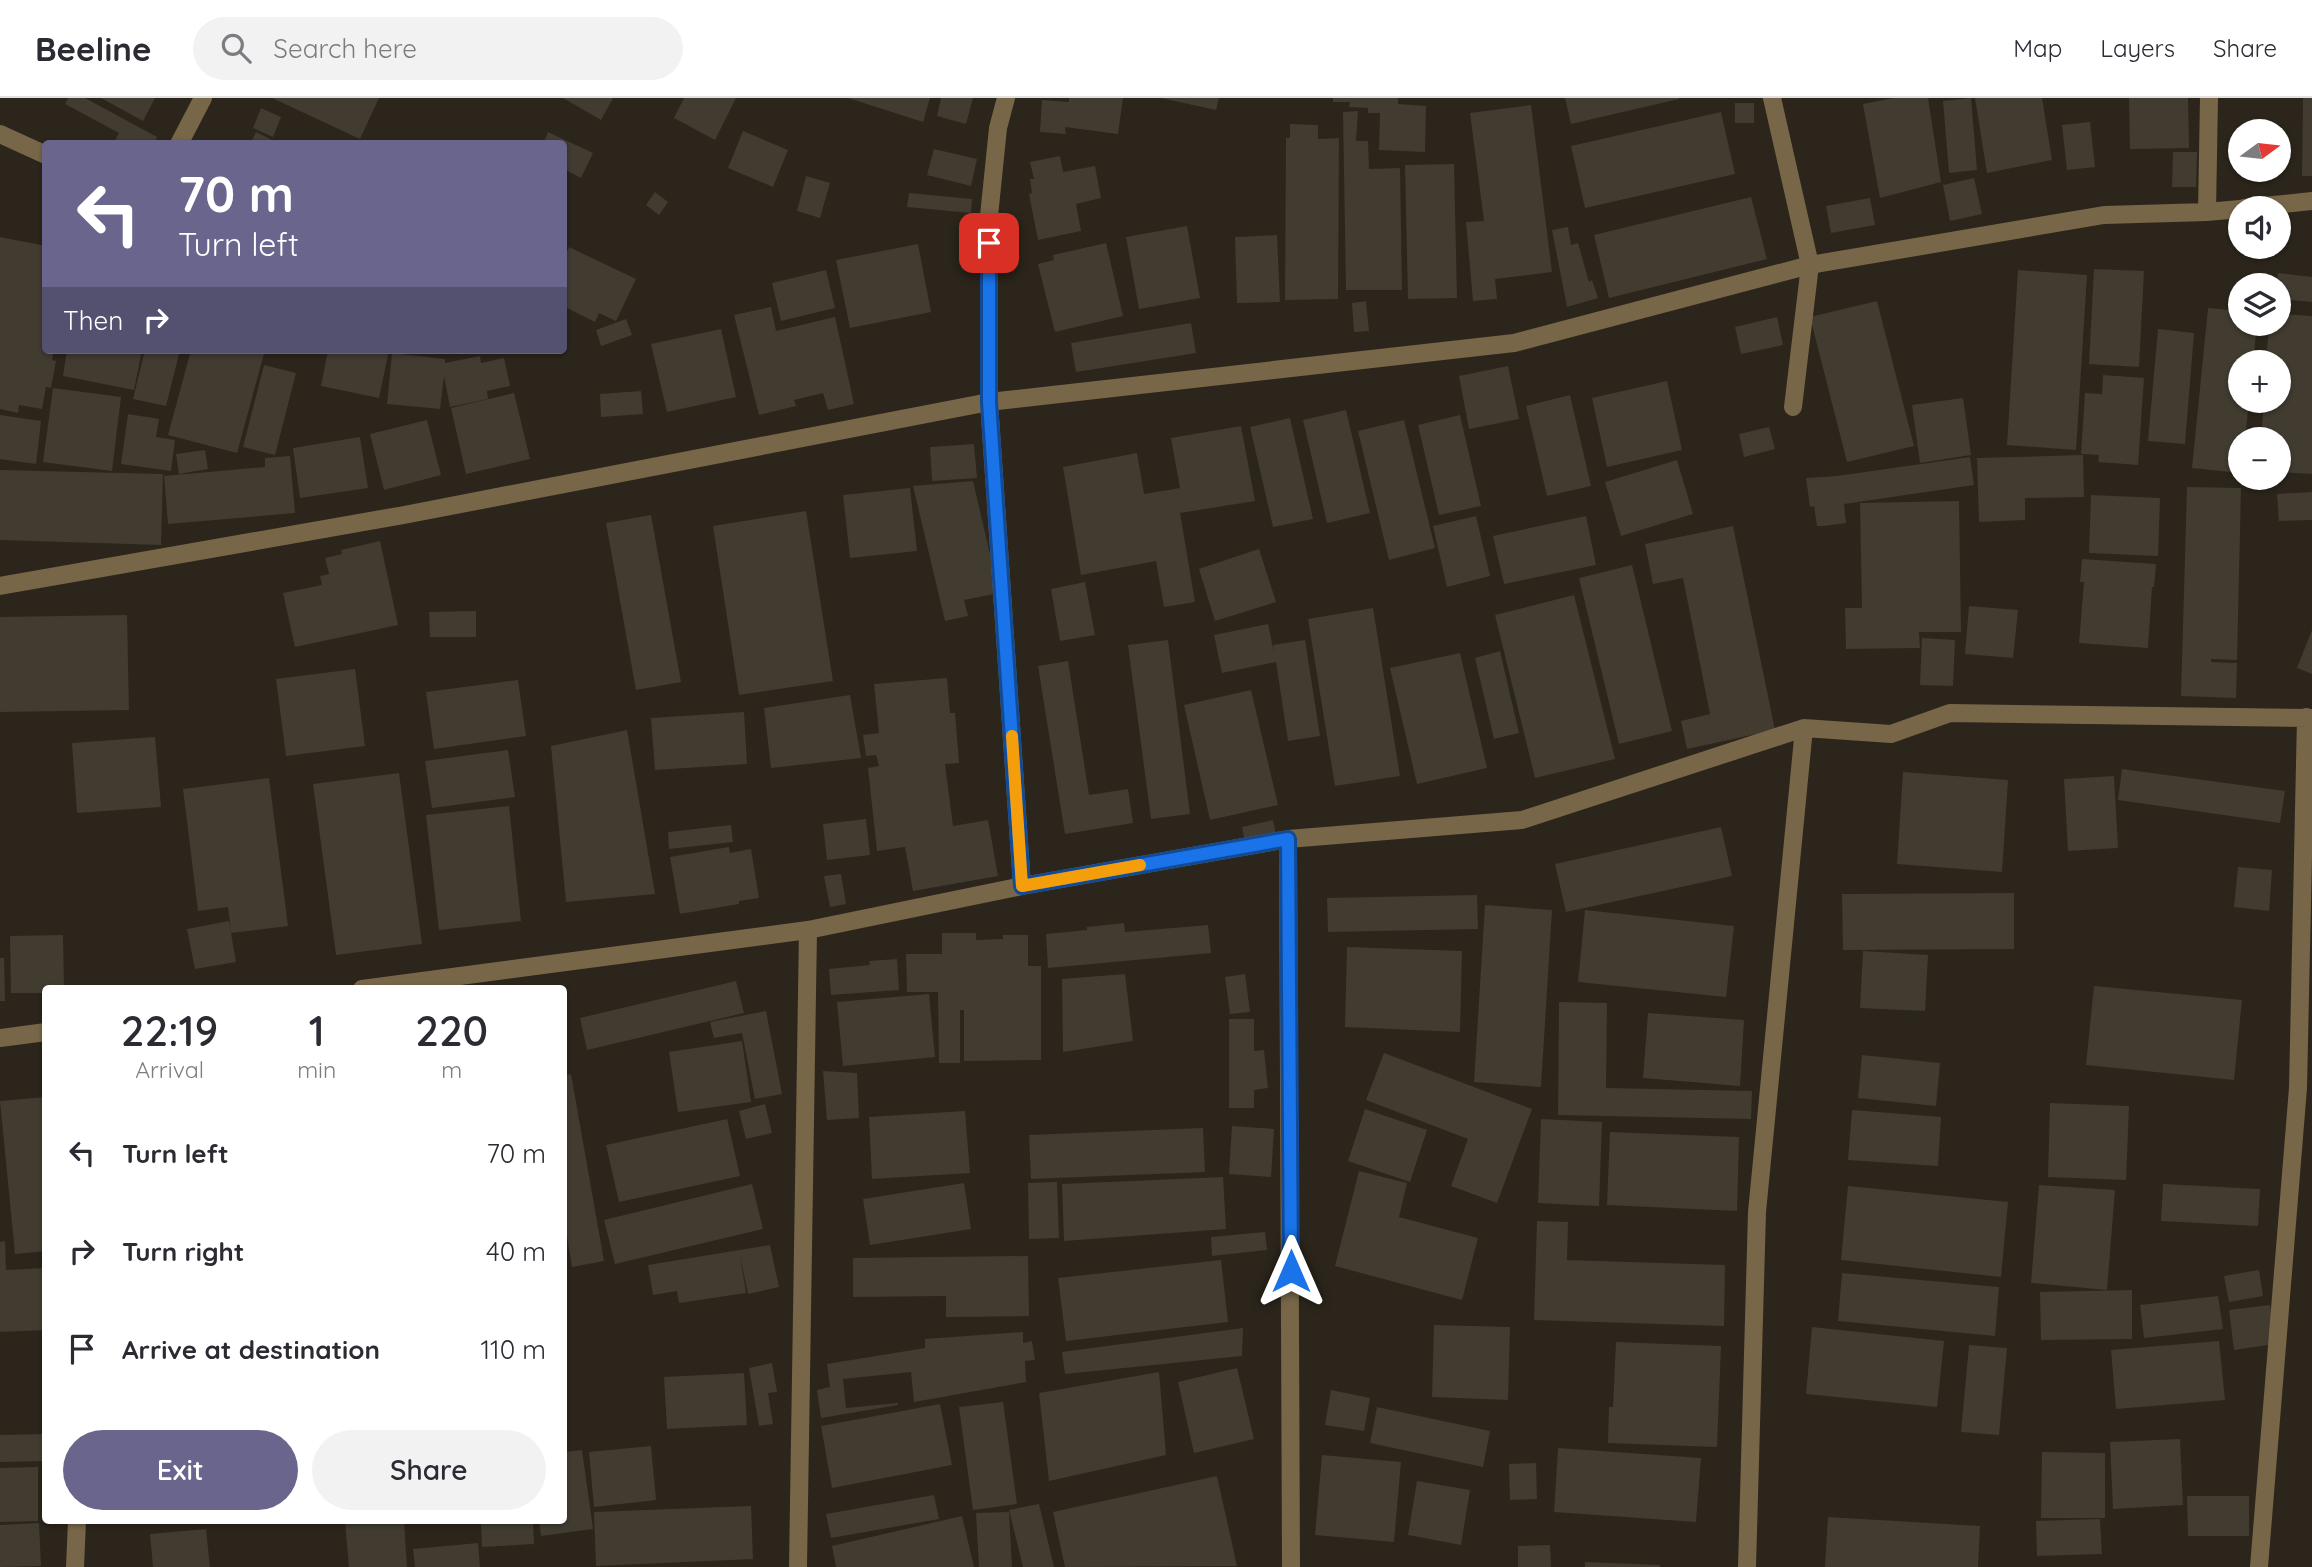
<!DOCTYPE html>
<meta charset="utf-8">
<style>
:root{--surface:#fff;--page:#f2f2f3;--text:#2b2b33;--muted:#7c7c81;--line:#e1e1e2;--accent:#6a658c}
body{margin:0;font-family:Quicksand,sans-serif;background:var(--page);color:var(--text);height:100vh;display:flex;flex-direction:column;font-size:26px;white-space:nowrap}
*{box-sizing:border-box;margin:0}
p{font-size:23px;color:var(--muted)}
.icon{flex:none;width:38px;height:38px;fill:none;stroke:currentColor;stroke-width:2;stroke-linecap:round;stroke-linejoin:round}
.map{position:relative;flex:1;overflow:hidden}
.sheet{position:absolute;left:42px;top:887px;width:525px;height:539px;display:flex;flex-direction:column;background:var(--surface);border-radius:7px;box-shadow:0 2px 5px #0004}
.sheet>*{flex:none}
.hud{position:absolute;left:42px;top:42px;width:525px;height:214px;border-radius:7px;box-shadow:0 2px 5px #0004;background:#6a658c;color:#fff;overflow:hidden}
.needle{width:46px;rotate:75deg}
.buttons{position:absolute;left:2228px;top:21px;display:grid;gap:14px}
.buttons a{display:grid;place-items:center;width:63px;height:63px;border-radius:50%;background:var(--surface);box-shadow:0 2px 5px #0004;font-size:35px}
.pin{position:absolute;display:grid;place-items:center;width:60px;height:60px;color:#fff;margin:-30px;border-radius:14px;box-shadow:0 4px 10px #0006}
.me{position:absolute;width:77px;margin:-38px;rotate:0deg;stroke-linejoin:round;filter:drop-shadow(0 0 5px #0008)}
.turn{display:flex;align-items:center;gap:24px;height:147px;padding:0 21px;font-size:32px}
.turn .icon{width:91px;height:91px;stroke-width:2.5}
.turn b{display:block;font-size:49px;line-height:60px}
.then{display:flex;align-items:center;height:66px;padding:0 21px;background:#0003;gap:14px;font-size:26px}
.eta{display:flex;justify-content:space-evenly;align-items:center;height:119px;text-align:center}
.eta b{font-size:42px;font-weight:600;line-height:49px}
.action{display:flex;gap:14px;margin-top:auto;padding:14px 21px}
.action a{flex:1;height:80px;border-radius:42px;background:var(--accent);color:#fff;font-size:28px;font-weight:600;line-height:80px;text-align:center}
.action a+a{background:var(--page);color:var(--text)}
ul{padding:0;list-style:none}
li{display:flex;align-items:center;gap:21px;height:98px;padding:0 21px}
li div{flex:1}
li b{display:block;font-size:26px}
li em{font-style:normal}
header{display:flex;align-items:center;gap:42px;box-sizing:border-box;height:98px;padding:0 35px;background:var(--surface);border-bottom:2px solid var(--line)}
header strong{font-size:33px}
nav{display:flex;gap:38px;margin-inline-start:auto;font-size:24px}
.search{width:490px;height:63px;background:var(--page);display:flex;align-items:center;gap:18px;box-sizing:border-box;padding:0 24px;border-radius:38px;color:var(--muted);font-size:26px}
.map>svg:first-child{display:block}
.building{fill:#413b30}
.lines{fill:none;stroke-linecap:round;stroke-linejoin:round}
.minor{stroke:#776648;stroke-width:18}
.route-casing{stroke:#114b97;stroke-width:18}
.route{stroke:#1a73e8;stroke-width:12}
.slow{stroke:#f59e0b;stroke-width:12}
</style>
<header>
<strong>Beeline</strong>
<div class="search"><svg class="icon" aria-label="search" viewBox="0 0 24 24"><circle cx="10" cy="10" r="6"/><path d="M15 15l6 6"/></svg>Search here</div>
<nav><a>Map</a><a>Layers</a><a>Share</a></nav>
</header>
<div class="map">
<svg width="2312" height="1469" viewBox="0 0 2312 1469">
<rect width="100%" height="100%" fill="#2b251b"/>
<path class="building" d="M68,0H85L157,39L154,46H113L119,35L65,6Z
M101,0H155L143,23Z
M272,0H379L360,41Z
M563,0H613L601,22Z
M684,0H736L715,42L674,20Z
M848,0H930L923,24Z
M941,0H973L966,26L937,18Z
M1069,0H1123L1118,36L1065,29L1066,36L1040,34L1042,2L1069,4Z
M1161,0H1219L1216,12Z
M1333,0H1398V6L1426,8L1425,54L1379,52L1380,15H1368V10L1349,9L1350,4H1333Z
M1565,0H1679V1L1571,26Z
M1894,0H1928L1941,84L1880,100L1863,6Z
M1971,0L1977,72L1949,75L1943,3Z
M1975,0H2042L2052,62L1987,75Z
M2129,0H2188L2189,50L2130,51Z
M2303,0H2312V78H2302Z
M1735,5H1754V25H1735Z
M1531,7L1552,174L1495,181L1497,201L1473,203L1466,124L1484,123L1470,15Z
M261,10L281,19L273,39L253,30Z
M1358,13L1356,43H1368L1369,71L1400,70L1402,192H1346L1343,14Z
M1721,14L1735,76L1585,110L1571,48Z
M2090,24L2095,69L2067,72L2062,27Z
M1290,26L1318,27V41L1339,40L1338,201L1285,202L1286,40H1290Z
M743,33L788,52L773,89L728,70Z
M256,34L280,46H250Z
M548,34L593,55L581,80L564,71V46H543Z
M934,51L977,61L971,88L927,77Z
M2173,54H2197L2196,89H2172Z
M1060,58L1063,74L1095,68L1101,100L1076,106L1081,133L1038,142L1029,96L1032,95L1030,81H1034L1030,64Z
M1454,66L1457,200L1408,201L1405,67Z
M806,78L830,85L820,120L797,113Z
M1974,80L1982,116L1950,123L1943,87Z
M655,94L668,104L659,117L646,107Z
M909,95L972,101L971,115L907,109Z
M1751,99L1767,161L1609,200L1594,137Z
M1870,100L1875,127L1831,135L1826,108Z
M1187,128L1200,200L1139,211L1126,139Z
M1568,129L1571,147L1578,145L1589,184L1592,182L1598,200L1567,209L1552,132Z
M1277,137L1280,204L1237,205L1235,139Z
M0,139L46,148V252H54L52,262L56,263L51,290L46,289L42,311L19,307L18,315L0,311Z
M1106,145L1123,218L1055,234L1038,166L1054,162L1053,157Z
M918,146L931,214L850,230L836,162Z
M569,149L636,181L616,223L599,215L595,224L567,210L564,218V161Z
M2094,171L2144,173L2139,269L2089,266Z
M826,172L835,210L781,223L772,185Z
M2018,172L2087,177L2076,352L2007,347Z
M2278,175L2312,179V204L2278,201V187H2276Z
M1366,203L1369,233L1354,234L1352,205Z
M1877,203L1914,348L1847,364L1810,219Z
M771,209L776,233L835,219L854,306L828,312L823,295L794,302L796,308L759,317L734,217Z
M2208,210L2240,213V226H2257L2253,264H2240V303H2249L2245,341H2240V375L2192,370Z
M2278,216L2312,218V376L2278,374V341H2261L2264,303H2278V264H2266L2269,226H2278Z
M1777,219L1783,247L1741,256L1735,229Z
M626,221L632,237L601,248L596,232Z
M1191,225L1196,255L1076,274L1071,245Z
M721,231L736,299L667,314L651,246Z
M2158,231L2194,235L2185,346L2148,343Z
M67,252H142L134,292L63,278Z
M145,252H180L166,308L133,301Z
M191,252H265L237,355L168,337Z
M328,252H389L379,300L321,288Z
M392,255L445,261V265L480,258L481,265L504,260L510,288L487,293L488,301L450,309L444,278L440,311L387,306Z
M264,267L296,275L275,357L243,349Z
M1508,268L1519,321L1469,331L1459,278Z
M2103,277L2144,280L2138,367L2098,364L2099,357L2081,356L2085,295L2102,296Z
M1667,283L1682,352L1607,369L1592,300Z
M53,290L121,299L112,373L43,364Z
M641,293L643,316L601,319L600,296Z
M514,295L530,361L466,376L451,310Z
M1570,297L1591,388L1547,398L1526,308Z
M1963,300L1971,357L1920,365L1912,307Z
M1346,312L1370,415L1327,425L1303,322Z
M128,316L159,321L156,339L175,342L171,373L121,366Z
M0,317L41,323L36,366L0,361Z
M1460,317L1481,408L1439,417L1418,327Z
M1290,320L1313,421L1273,429L1250,329Z
M427,322L441,377L384,392L370,336Z
M1404,322L1435,450L1389,462L1358,333Z
M1241,328L1255,403L1180,415L1195,504L1164,509L1156,463L1081,477L1063,369L1137,355L1144,396L1180,390L1171,340Z
M1769,329L1775,351L1744,359L1739,336Z
M360,339L368,390L300,400L293,350Z
M974,346L977,380L932,383L930,349Z
M205,352L208,371L179,376L176,356Z
M2083,357L2084,399L2025,400V422L1979,424L1977,360Z
M290,358L295,415L168,426L164,378L265,369V360Z
M1970,359L1974,387L1844,406L1846,425L1823,428H1817L1814,408L1810,409L1806,380L1837,378Z
M1677,362L1693,416L1621,438L1605,384Z
M0,372L163,376L161,447L0,442Z
M973,383L999,495L964,502L968,518L945,523L913,388Z
M2187,389L2241,390L2237,562L2211,561V564L2237,565L2236,600L2181,598Z
M910,390L917,453L850,460L843,397Z
M2312,394V422L2279,423L2277,396Z
M2091,397L2160,400L2158,458L2089,455Z
M1959,403L1961,534H1919L1920,550L1846,551L1845,510H1862L1860,405Z
M806,413L833,583L739,597L713,428Z
M651,417L681,584L636,592L606,425Z
M1476,418L1490,478L1447,489L1433,428Z
M1586,418L1596,467L1504,486L1493,438Z
M1733,428L1775,632L1687,651L1681,623L1710,616L1683,480L1653,486L1645,446Z
M380,443L398,527L295,549L283,495L322,487L320,478L329,476L325,460L342,456L341,452Z
M1259,451L1276,504L1215,523L1199,471Z
M2082,461L2156,466L2154,489H2152L2148,550L2079,545L2084,484H2080Z
M1632,467L1672,633L1619,646L1579,480Z
M1085,484L1095,537L1060,543L1051,491Z
M1574,497L1615,661L1535,680L1495,517Z
M1969,508L2018,512L2013,560L1965,556Z
M1373,510L1400,678L1335,688L1308,521Z
M476,513V539H430L429,514Z
M127,517L129,612L0,614V519Z
M1268,526L1274,555L1273,547L1305,542L1320,638L1288,643L1276,564L1222,575L1214,537Z
M2312,532V576L2297,570Z
M1922,540L1955,542L1953,588L1920,587Z
M1168,542L1190,716L1151,721L1128,547Z
M1500,553L1519,635L1494,641L1475,560Z
M1460,555L1487,670L1417,686L1390,570Z
M1068,563L1089,697L1128,691L1133,725L1065,736L1038,568Z
M355,571L365,648L286,658L276,581Z
M947,580L950,615H955L959,665L945,666L953,728L988,722L998,778L913,793L905,749L877,753L868,670L879,668L876,657L866,658L863,637L879,635L874,586Z
M518,582L526,638L434,651L426,594Z
M1251,592L1278,707L1210,722L1184,607Z
M850,597L861,660L771,670L764,610Z
M744,614L747,666L655,672L651,620Z
M627,632L655,796L566,804L551,648Z
M155,639L161,709L77,715L72,645Z
M508,652L515,699L432,710L425,663Z
M2122,671L2285,693L2280,725L2118,702Z
M1903,674L2008,682L2002,774L1897,766Z
M399,675L422,846L336,857L313,686Z
M2114,678L2118,750L2068,753L2064,681Z
M269,680L288,828L231,835L236,864L195,871L187,831L229,823L231,832L228,809L198,813L183,691Z
M509,708L521,823L439,832L426,717Z
M866,721L870,757L827,762L823,726Z
M1273,722L1277,740L1246,748L1242,729Z
M731,727L733,744L669,751L668,734Z
M1721,729L1732,778L1566,814L1555,766Z
M729,749L730,755L751,751L759,800L739,803V806L680,816L670,759Z
M2238,769L2272,772L2269,813L2234,809Z
M841,776L846,806L830,809L824,778Z
M2014,795V851L1843,852L1842,796Z
M1477,797L1478,831L1328,834L1327,800Z
M1485,807L1552,812L1541,989L1474,984Z
M1585,812L1734,828L1726,899L1578,884Z
M1124,825L1125,834L1208,827L1211,855L1048,870L1046,836L1087,832V829Z
M942,835H976V842L1003,841V837H1028V868H1041V962L964,963V912H960V965H939L938,894H907L906,856H942Z
M63,837L64,891H46V895H11L10,838Z
M1347,849L1462,853L1460,934L1345,929Z
M1863,853L1928,857L1925,913L1860,910Z
M0,860H4L5,903H0Z
M897,861L899,892L831,897L829,871L870,867L869,863Z
M1125,876L1133,943L1063,954L1062,881Z
M1245,876L1250,914L1230,916L1225,879Z
M736,883L744,915L587,952L580,920Z
M2094,888L2242,902L2234,982L2086,967Z
M929,896L935,959L843,968L837,904Z
M1559,904L1607,905L1606,990L1752,993L1751,1021L1558,1017Z
M766,913L782,996L755,1001L742,935L714,940L710,924Z
M1648,915L1744,922L1740,988L1643,980Z
M1229,921H1254V953L1264,952L1268,990L1254,992V1010H1229Z
M742,943L751,1004L678,1014L669,954Z
M1384,955L1532,1011L1497,1105L1451,1088L1468,1041L1366,1002Z
M1862,957L1940,965L1936,1008L1858,1000Z
M823,973L857,975L859,1020L827,1022Z
M571,976L604,1163L572,1169L564,1120V978Z
M46,999V1153L15,1156L0,1003Z
M2050,1005L2129,1008L2126,1082L2048,1079Z
M765,1006L772,1035L746,1041L739,1013Z
M1365,1011L1427,1032L1410,1084L1348,1063Z
M1852,1012L1941,1019L1938,1068L1848,1062Z
M965,1013L970,1075L872,1081L869,1019Z
M727,1021L740,1078L619,1104L606,1047Z
M1541,1021L1602,1024L1599,1108L1538,1105Z
M1232,1028L1274,1031L1271,1079L1229,1076Z
M1203,1030L1205,1074L1031,1081L1029,1037Z
M1610,1034L1739,1039L1737,1113L1607,1107Z
M1359,1073L1407,1085L1399,1119L1478,1140L1462,1202L1335,1168Z
M1223,1079L1226,1131L1064,1143L1062,1086Z
M1057,1084L1059,1140L1029,1141L1028,1085Z
M964,1085L971,1131L870,1147L863,1101Z
M752,1086L763,1131L615,1166L604,1122Z
M2163,1086L2260,1091L2258,1128L2161,1123Z
M2039,1087L2115,1092L2107,1192L2031,1185Z
M1848,1088L2008,1104L2001,1179L1841,1162Z
M1537,1123L1568,1124L1567,1162L1725,1167L1724,1228L1534,1222Z
M1265,1134L1267,1152L1212,1158L1211,1139Z
M5,1143L6,1172L46,1170V1232L0,1234V1144Z
M770,1147L779,1189L748,1196L740,1158L746,1195L679,1205L677,1193L653,1197L648,1167Z
M1028,1158L1029,1218L946,1219V1198L853,1199V1160Z
M1221,1162L1228,1224L1066,1243L1058,1180Z
M2259,1172L2263,1198L2229,1204L2224,1178Z
M1842,1175L1999,1189L1995,1238L1838,1223Z
M2132,1192V1241L2041,1242L2040,1194Z
M2218,1198L2223,1231L2144,1240L2140,1207Z
M2270,1207L2275,1246L2234,1252L2229,1212Z
M1434,1227L1510,1229L1508,1302L1432,1299Z
M1812,1229L1944,1243L1937,1309L1806,1296Z
M1243,1230L1242,1258L1065,1276L1062,1254Z
M1023,1234V1245L1032,1243L1035,1262L1025,1263L1026,1284L914,1304L911,1274L843,1281L846,1310L898,1305V1307L821,1320L817,1292L830,1289L827,1266L925,1250V1241Z
M2219,1243L2225,1302L2116,1311L2111,1252Z
M1616,1244L1721,1248L1717,1349L1608,1345L1609,1309H1613Z
M1969,1247L2007,1250L1999,1337L1961,1334Z
M772,1265L777,1294L768,1295L773,1326L759,1328L749,1270Z
M1237,1270L1254,1341L1194,1355L1178,1284Z
M1159,1274L1166,1357L1049,1383L1039,1295Z
M744,1275L747,1327L667,1331L664,1279Z
M1331,1292L1370,1300L1364,1333L1325,1327Z
M1003,1304L1017,1406L973,1412L959,1309Z
M940,1306L952,1367L832,1390L821,1328Z
M1377,1309L1490,1333L1483,1369L1370,1345Z
M46,1336V1363L0,1364V1337Z
M2180,1341L2183,1407L2113,1411L2110,1344Z
M651,1348L656,1402L594,1409L589,1354Z
M1558,1350L1701,1360L1696,1424L1554,1414Z
M582,1352L593,1431L541,1438L539,1423H564V1354Z
M2042,1354L2105,1355V1420H2041Z
M1322,1357L1401,1364L1394,1444L1315,1437Z
M1536,1365L1537,1401L1510,1402L1509,1366Z
M38,1369V1423L0,1424V1370Z
M1217,1378L1237,1468L1065,1469L1053,1414Z
M1417,1383L1470,1392L1461,1447L1408,1437Z
M934,1397L939,1421L831,1440L826,1416Z
M2187,1398H2249V1438H2188Z
M1039,1406L1054,1469H1023L1009,1412Z
M751,1408L753,1461L596,1468L594,1414Z
M1009,1414L1012,1469H979L976,1415Z
M962,1418L974,1469H836L832,1448Z
M1828,1419L1980,1428L1978,1469H1825Z
M2100,1421L2102,1456L2037,1458L2036,1423Z
M345,1423H404L407,1469H349Z
M481,1423H533L534,1446L482,1449Z
M39,1425L41,1468L0,1469V1427Z
M206,1431L210,1469H153L150,1436Z
M478,1445L480,1469H415L413,1451Z
M1550,1447L1551,1469H1518V1448Z
M1585,1464L1660,1467V1469H1585Z"/>
<g class="lines">
<path class="minor" d="M1006,0L998,30L989,118V304L1022,788
M1772,0L1810,167L1793,309
M0,36L46,57
M179,46L203,0
M2244,110L2312,103
M2207,114L2209,0
M0,488L404,417L989,304L1514,245L1810,167L2104,117L2207,114L2240,111
M1288,741L1291,1469
M362,891L808,832L1022,788L1288,741L1522,722L1804,630L1891,636L1950,615L2312,620
M0,940L46,934
M75,1469L77,1423
M798,1469L808,832
M1747,1469L1757,1114L1804,630
M2259,1469L2298,990L2306,619"/>
</g>
<g class="lines">
<g class="route-casing">
<path id="route" d="M989,145V304L1022,788L1288,741L1291,1173"/>
</g>
<use href="#route" class="route"/>
<path class="slow" d="M1012,638L1022,788L1140,767"/>
</g>
</svg>
<div class="buttons">
<a><svg class="needle" viewBox="-14 -14 28 28"><path d="M0-13l5 13h-10z" fill="#e53935"/><path d="M0 13l5-13h-10z" fill="#7c7c81"/></svg></a>
<a><svg class="icon" aria-label="sound" viewBox="0 0 24 24"><path d="M4 9h4l5-4v14l-5-4H4zM17 9q2 3 0 6"/></svg></a>
<a><svg class="icon" aria-label="layers" viewBox="0 0 24 24"><path d="M12 4l9 5-9 5-9-5zM3 14l9 5 9-5"/></svg></a>
<a>+</a>
<a>−</a>
</div>
<div class="pin" style="left:989px;top:145px;background:#d93025"><svg class="icon" aria-label="arrive" viewBox="0 0 24 24"><path d="M6 21V4h12l-3 4 3 4H6"/></svg></div>
<svg class="me" style="left:1291px;top:1173px" viewBox="-20 -20 40 40"><path d="M0-17L14 15 0 8-14 15z" fill="#1a73e8" stroke="#fff" stroke-width="4"/></svg>
<div class="hud">
<div class="turn"><svg class="icon" aria-label="left" viewBox="0 0 24 24"><path d="M17 20v-9H6M10 6l-5 5 5 5"/></svg><div><b>70 m</b>Turn left</div></div>
<div class="then">Then<svg class="icon" aria-label="right" viewBox="0 0 24 24"><path d="M7 20v-9h11M14 6l5 5-5 5"/></svg></div>
</div>
<section class="sheet">
<div class="eta">
<div><b>22:19</b><p>Arrival</p></div>
<div><b>1</b><p>min</p></div>
<div><b>220</b><p>m</p></div>
</div>
<ul>
<li><svg class="icon" aria-label="left" viewBox="0 0 24 24"><path d="M17 20v-9H6M10 6l-5 5 5 5"/></svg><div><b>Turn left</b></div><em>70 m</em></li>
<li><svg class="icon" aria-label="right" viewBox="0 0 24 24"><path d="M7 20v-9h11M14 6l5 5-5 5"/></svg><div><b>Turn right</b></div><em>40 m</em></li>
<li><svg class="icon" aria-label="arrive" viewBox="0 0 24 24"><path d="M6 21V4h12l-3 4 3 4H6"/></svg><div><b>Arrive at destination</b></div><em>110 m</em></li>
</ul>
<div class="action"><a>Exit</a><a>Share</a></div>
</section>
</div>
